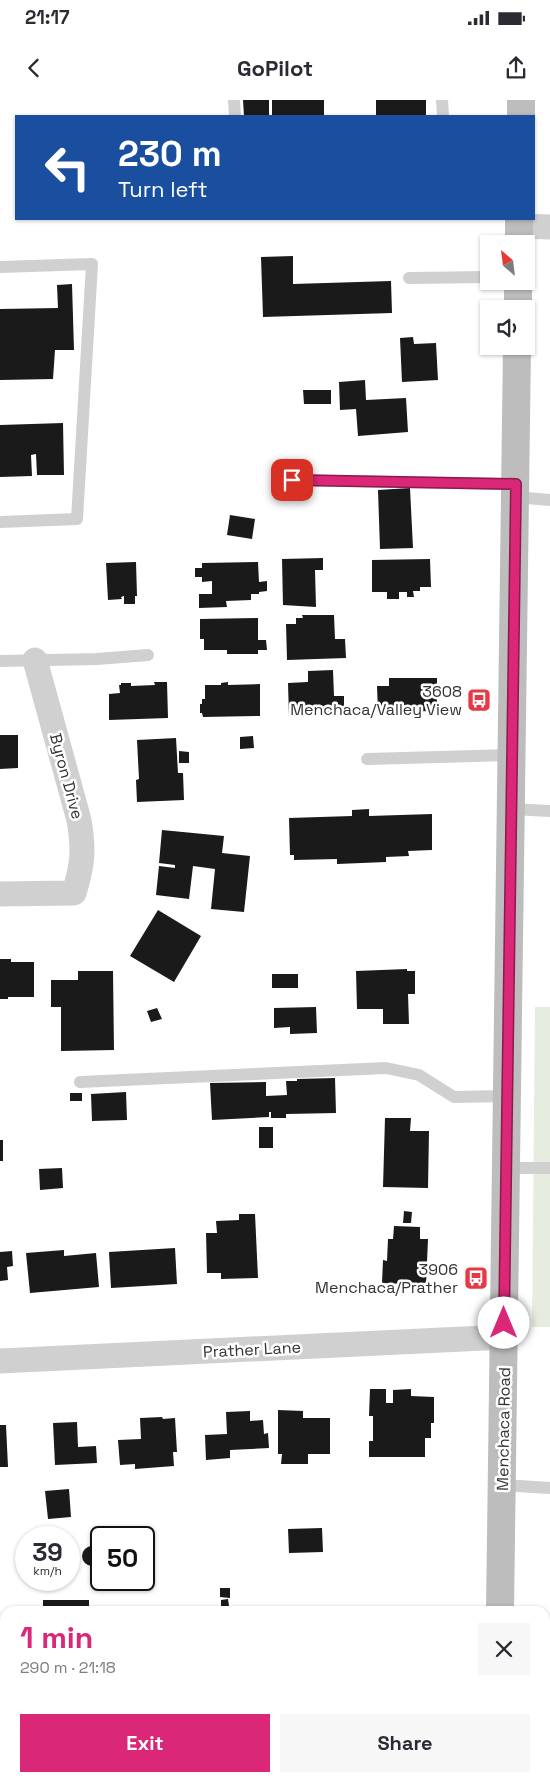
<!DOCTYPE html>
<meta charset="utf-8">
<style>
:root{--surface:#fff;--page:#f7f7f7;--text:#2b2b33;--muted:#7c7c81;--accent:#db2777}
body{margin:0;font-family:"Space Grotesk",sans-serif;background:var(--page);color:var(--text);height:100vh;display:flex;flex-direction:column;font-size:19px;white-space:nowrap}
*{box-sizing:border-box;margin:0}
p{font-size:16px;color:var(--muted)}
.icon{flex:none;width:28px;height:28px;fill:none;stroke:currentColor;stroke-width:2;stroke-linecap:round;stroke-linejoin:round}
.map{position:relative;flex:1;overflow:hidden}
.details{position:absolute;left:0px;top:1506px;width:550px;height:176px;display:flex;flex-direction:column;background:var(--surface);border-radius:15px 15px 0 0;box-shadow:0 1px 4px #0004}
.details>*{flex:none}
.top-card{position:absolute;left:15px;top:15px;width:520px;height:105px;border-radius:0px;box-shadow:0 1px 4px #0004;background:#1a4fa0;color:#fff;overflow:hidden}
.needle{width:32px;rotate:332deg}
.buttons{position:absolute;left:480px;top:135px;display:grid;gap:10px}
.buttons a{display:grid;place-items:center;width:55px;height:55px;border-radius:0px;background:var(--surface);box-shadow:0 1px 4px #0004;font-size:25px}
.speed{position:absolute;left:15px;top:1426px;display:flex;gap:10px;font-size:25px;font-weight:700;text-align:center}
.speed>*{display:grid;place-content:center;width:65px;height:65px;border-radius:50%;background:var(--surface);box-shadow:0 1px 4px #0004;line-height:1}
.speed small{font-size:12px;font-weight:400}
.speed .limit{border:2px solid #111;border-radius:8px;background:#fff;color:#111}
.pin{position:absolute;display:grid;place-items:center;width:42px;height:42px;color:#fff;margin:-21px;border-radius:10px;box-shadow:0 2px 8px #0006}
.me{position:absolute;width:55px;margin:-28px;rotate:0deg;stroke-linejoin:round;filter:drop-shadow(0 0 4px #0008)}
.turn{display:flex;align-items:center;gap:18px;height:105px;padding:0 20px;font-size:22px}
.turn .icon{width:65px;height:65px;stroke-width:2.5}
.turn b{display:block;font-size:35px;line-height:42px}
.round{display:grid;place-items:center;flex:none;width:52px;height:52px;border-radius:0px;background:var(--page)}
.head{display:flex;align-items:center;justify-content:space-between;height:85px;padding:0 20px}
h1{font-size:30px;font-weight:700;line-height:38px;color:var(--accent)}
.cta{display:flex;gap:10px;margin-top:auto;padding:10px 20px}
.cta a{flex:1;height:58px;border-radius:0px;background:var(--accent);color:#fff;font-size:20px;font-weight:700;line-height:58px;text-align:center}
.cta a+a{background:var(--page);color:var(--text)}
.status{display:flex;justify-content:space-between;align-items:center;height:35px;padding:0 25px;background:var(--surface);direction:ltr}
.status svg{height:14px;fill:currentColor}
header{display:flex;justify-content:space-between;align-items:center;height:65px;padding:0 20px;background:var(--surface);font-size:22px;font-weight:700}
.map>svg:first-child{display:block}
.green{fill:#e6ecdf}
.building{fill:#1a1a1a}
.lines{fill:none;stroke-linecap:round;stroke-linejoin:round}
.lane{stroke:#d0d0d0;stroke-width:12}
.street{stroke:#d0d0d0;stroke-width:25}
.secondary{stroke:#bdbdbd;stroke-width:28}
.route-casing{stroke:#8e194d;stroke-width:12}
.route{stroke:#db2777;stroke-width:9}
.labels{text-anchor:middle;stroke-width:5;stroke-linejoin:round;paint-order:stroke}
.poi-label{font-size:16px;fill:#333;stroke:#fff;text-anchor:end}
.street-label{font-size:16px;fill:#333;stroke:#fff}
</style>
<div class="status"><b>21:17</b><svg viewBox="0 0 49 12"><path d="M0 12V9h3v3zM5 12V6h3v6zM10 12V3h3v9zM15 12V0h3v12zM26 1h20v11H26zM47 4h2v5h-2z"/></svg></div>
<header><svg class="icon" aria-label="back" viewBox="0 0 24 24"><path d="M15 5l-7 7 7 7"/></svg>GoPilot<svg class="icon" aria-label="share" viewBox="0 0 24 24"><path d="M12 15V3M7 8l5-5 5 5M5 13v7h14v-7"/></svg></header>
<div class="map">
<svg width="550" height="1682" viewBox="0 0 550 1682">
<rect width="100%" height="100%" fill="#fff"/>
<path class="green" d="M535,907H550V1227H532Z"/>
<path class="building" d="M243,0H269V16H244Z
M272,0H324V16H272Z
M376,0H426V16H376Z
M293,156V184L391,181L392,213L263,217L261,157Z
M72,184L74,250H55L53,279L0,280V209L58,208L57,185Z
M413,237L414,244L436,243L438,280L402,282L400,238Z
M365,280L366,300L406,298L408,332L358,336L356,309L340,310L339,282Z
M303,290H331V304H304Z
M63,323L64,375H37L36,354L31,355L32,376L0,377V325Z
M410,388L413,448L380,449L378,390Z
M230,415L255,419L252,439L227,435Z
M323,458V470H315L316,507L283,505L282,459Z
M430,459L431,487H420V491H413L414,497H407V492H399V499H387V492H372V460Z
M136,462L137,496H135V504H124V496L121,497L122,499L108,500L106,463Z
M258,462L259,482L267,481V491L259,492V494H251V500L226,501L227,507L199,508V494H212V481L202,482V477H195V468H202V463Z
M302,515H334L335,539H345L346,558L287,560L286,524H296V518H303Z
M258,518V540H266L267,550H258V554H227V550H204V539H200V519Z
M333,570L334,596H344V614L289,616L288,583L308,582V571Z
M389,578H437V611L378,612L377,586H389Z
M154,582H167L168,618L109,620V594L120,593L119,585H121V583H131V586L155,585Z
M228,582V585L260,584V616L203,617L202,613H200V604H202V599H205V585H221V583Z
M0,635H18V668L0,669Z
M253,636L254,648L240,649V637Z
M176,638L178,673H183L184,700L137,702L136,680L139,679L137,640Z
M179,651L189,652V663H179Z
M369,709V716L432,714V750L408,751L409,756L386,757V762L337,764V759L294,760V755H290L289,718L352,716V710Z
M162,730L224,736L222,753L250,756L244,812L211,809L215,769L193,766L189,799L156,795L159,766L175,768V765L159,763Z
M158,810L201,836L174,882L130,856Z
M0,859H11V862H34V897H8V899H0Z
M407,869V871H415V894H408L409,924H383V909H357L356,871Z
M78,871H113L114,950L61,951V907H51V880H78Z
M272,874H298V888H272Z
M316,907L317,933L290,934V927L274,928V908Z
M157,908L162,919L151,922L147,911Z
M335,978L336,1013L286,1014V1018H271V1012H269V1017L212,1020L210,983L266,982V996L287,995L286,981H297V979Z
M126,992L127,1020L92,1021L91,994Z
M70,993H82V1001H70Z
M385,1018H411L410,1031H429L428,1088L383,1087Z
M259,1027H273V1048H259Z
M0,1040H3V1061H0Z
M62,1068L63,1088L40,1090L39,1069Z
M404,1111L412,1112L411,1123H403Z
M239,1114H255L258,1178L221,1179V1173H207L206,1133H217L216,1121L239,1120Z
M394,1126L420,1127V1139H428L426,1185L382,1183L383,1160L387,1161L388,1139H393Z
M175,1148L177,1184L111,1188L109,1152Z
M64,1150V1156L96,1153L99,1187L30,1193L26,1153Z
M12,1151L13,1166L7,1167L8,1180L0,1181V1152Z
M370,1289H386V1303H393V1290L411,1289V1296L434,1297V1323H431V1338H425V1357H369V1341H373V1316H369Z
M278,1310L303,1311V1318H330V1354H308V1364H281L282,1354H278Z
M250,1311V1321L263,1320L264,1334L268,1333L269,1348L230,1350V1358L206,1360L205,1335L227,1334L226,1312Z
M162,1317L163,1319L175,1318L177,1352H173L174,1366L135,1369V1364L120,1365L118,1340L141,1339L140,1318Z
M77,1322L78,1347L96,1346L97,1363L55,1365L53,1323Z
M0,1325H6L8,1367H0Z
M69,1389L71,1417L48,1419L45,1391Z
M322,1428L323,1452L289,1453L288,1429Z
M82 1456a10 10 0 1 1 20 0a10 10 0 1 1-20 0Z
M220,1488H230V1498L220,1497Z
M228,1499L229,1506L221,1507V1500Z
M43,1500H89V1511H43Z"/>
<g class="lines">
<path class="lane" d="M234,0L235,16
M442,0L443,16
M0,167L92,164L77,419L0,422
M409,178L489,177
M292,380L516,384
M515,397L550,400
M0,561L97,559L148,555
M367,659L512,655
M511,709L550,711
M80,982L386,968L419,975L454,997L507,996
M506,1068H550
M502,1385L550,1388"/>
<path class="street" d="M519,126L550,127
M0,794L74,793C83,764 84,750 79,720L35,560
M0,1261L505,1237"/>
<path class="secondary" d="M521,16V0
M519,144V119
M518,209V181
M500,1511L517,246
M496,1678V1682"/>
</g>
<g class="lines">
<g class="route-casing">
<path id="route" d="M292,380L516,384L504,1223"/>
</g>
<use href="#route" class="route"/>
</g>
<defs>
<g id="bus-square" transform="scale(1.25)"><rect x="-9" y="-9" width="18" height="18" rx="4" fill="#e63946" stroke="#fff"/><path d="M-5-6H5V4H4V6H2V4H-2V6H-4V4H-5ZM-3.5-4V0h7V-4ZM-3.5 1.2v1.5H-2V1.2ZM2 1.2v1.5H3.5V1.2Z" fill="#fff"/></g>
</defs>
<g fill-rule="evenodd">
<use href="#bus-square" x="479" y="600"/>
<use href="#bus-square" x="476" y="1178"/>
</g>
<g class="labels">
<g class="poi-label">
<text x="462" y="597">3608<tspan x="462" dy="18">Menchaca/Valley View</tspan></text>
<text x="458" y="1175">3906<tspan x="458" dy="18">Menchaca/Prather</tspan></text>
</g>
<g class="street-label">
<text transform="translate(67 676) rotate(75)" y="6">Byron Drive</text>
<text transform="translate(252 1249) rotate(-3)" y="6">Prather Lane</text>
<text transform="translate(503 1329) rotate(-89)" y="6">Menchaca Road</text>
</g>
</g>
</svg>
<div class="buttons">
<a><svg class="needle" viewBox="-14 -14 28 28"><path d="M0-13l5 13h-10z" fill="#e53935"/><path d="M0 13l5-13h-10z" fill="#7c7c81"/></svg></a>
<a><svg class="icon" aria-label="sound" viewBox="0 0 24 24"><path d="M4 9h4l5-4v14l-5-4H4zM17 9q2 3 0 6"/></svg></a>
</div>
<div class="speed"><div>39<small>km/h</small></div><div class="limit">50</div></div>
<div class="pin" style="left:292px;top:380px;background:#d93025"><svg class="icon" aria-label="arrive" viewBox="0 0 24 24"><path d="M6 21V4h12l-3 4 3 4H6"/></svg></div>
<svg class="me" style="left:504px;top:1223px" viewBox="-20 -20 40 40"><circle r="19" fill="#fff"/><path d="M0-13L10 11 0 6-10 11z" fill="#db2777"/></svg>
<div class="top-card">
<div class="turn"><svg class="icon" aria-label="left" viewBox="0 0 24 24"><path d="M17 20v-9H6M10 6l-5 5 5 5"/></svg><div><b>230 m</b>Turn left</div></div>
</div>
<section class="details">
<div class="head"><div><h1>1 min</h1><p>290 m · 21:18</p></div><a class="round"><svg class="icon" aria-label="close" viewBox="0 0 24 24"><path d="M6 6l12 12M18 6L6 18"/></svg></a></div>
<div class="cta"><a>Exit</a><a>Share</a></div>
</section>
</div>
